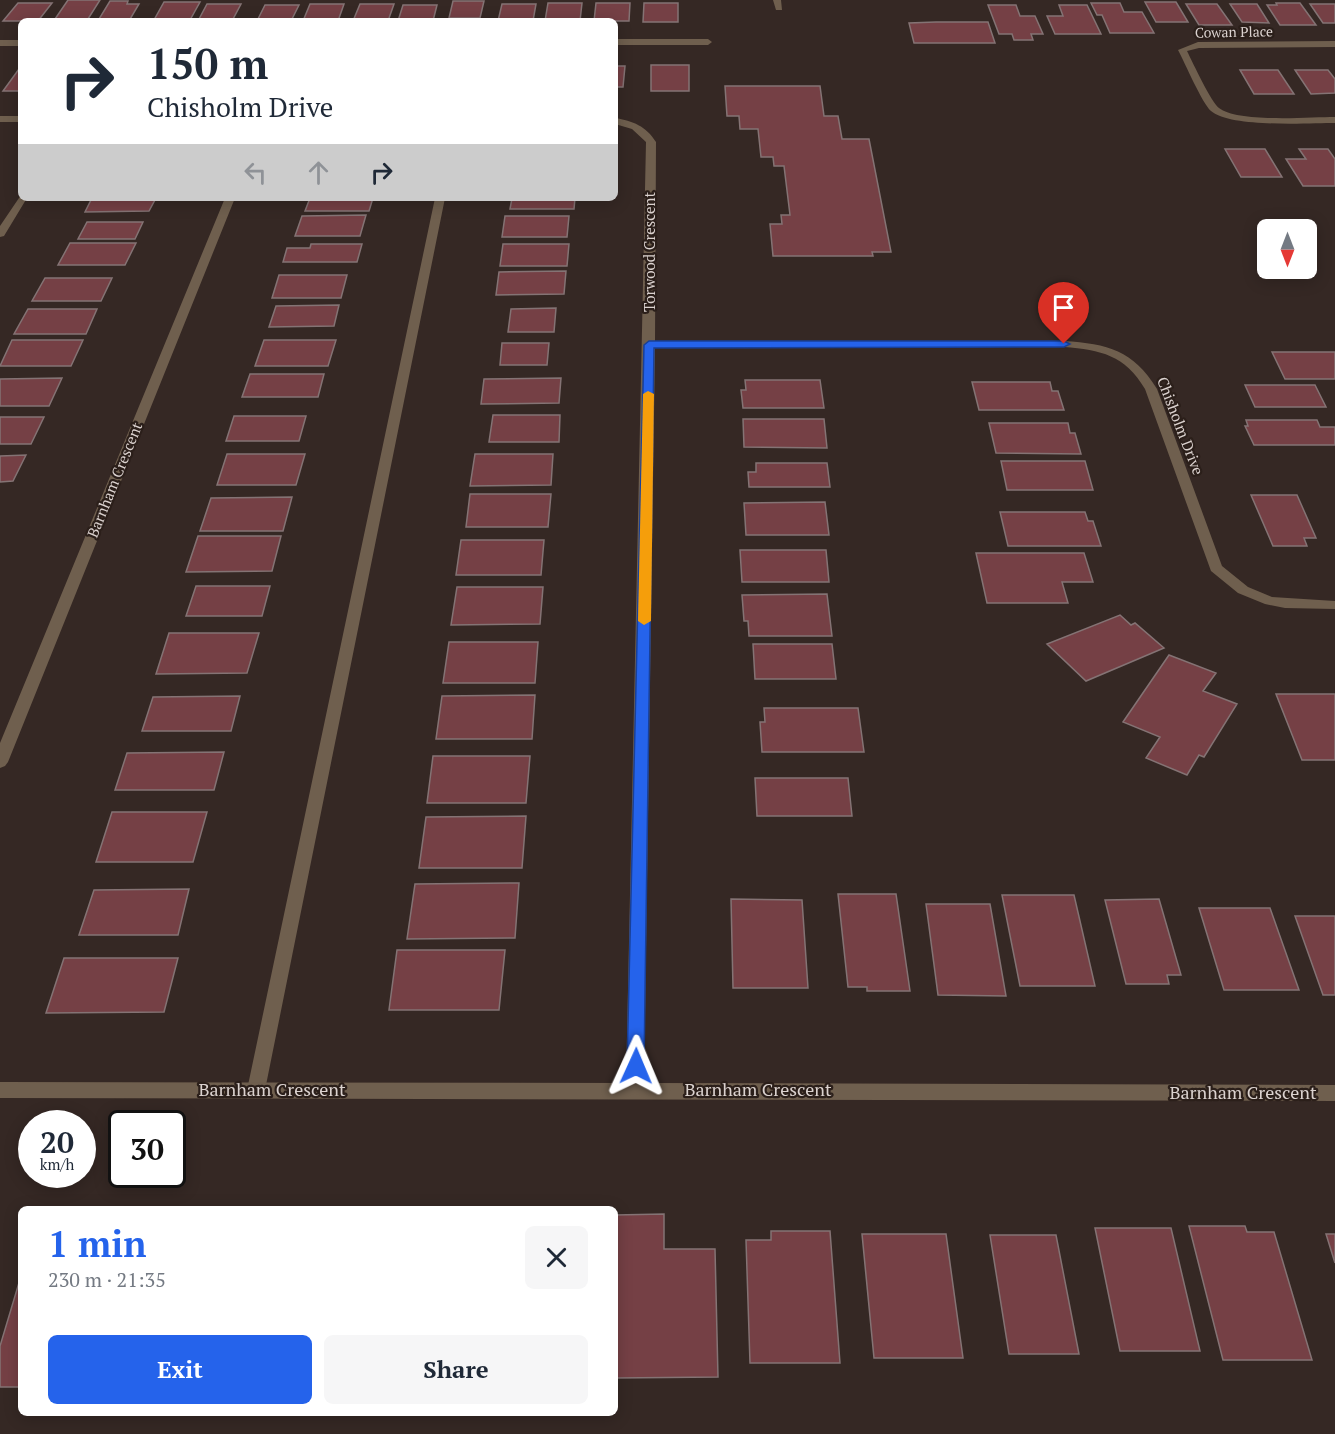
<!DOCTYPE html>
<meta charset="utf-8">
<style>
:root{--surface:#fff;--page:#f6f6f7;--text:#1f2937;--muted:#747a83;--accent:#2563eb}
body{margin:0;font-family:"PT Serif",serif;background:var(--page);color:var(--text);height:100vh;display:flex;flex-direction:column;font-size:22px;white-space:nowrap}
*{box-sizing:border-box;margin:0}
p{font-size:20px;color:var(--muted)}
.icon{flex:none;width:33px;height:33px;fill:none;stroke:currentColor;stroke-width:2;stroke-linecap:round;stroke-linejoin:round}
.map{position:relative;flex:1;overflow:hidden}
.drawer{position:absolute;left:18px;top:1206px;width:600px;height:210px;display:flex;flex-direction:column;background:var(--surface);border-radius:9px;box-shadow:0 3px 15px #0003}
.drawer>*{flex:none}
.top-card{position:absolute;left:18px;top:18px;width:600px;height:183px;border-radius:9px;box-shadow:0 3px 15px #0003;background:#fff;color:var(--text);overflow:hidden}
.needle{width:39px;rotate:180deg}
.fabs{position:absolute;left:1257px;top:219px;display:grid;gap:12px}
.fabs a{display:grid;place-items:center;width:60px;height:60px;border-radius:9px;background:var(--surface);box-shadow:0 3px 15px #0003;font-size:30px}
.speed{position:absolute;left:18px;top:1110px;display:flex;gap:12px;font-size:30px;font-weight:700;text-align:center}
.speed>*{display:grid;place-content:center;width:78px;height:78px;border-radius:50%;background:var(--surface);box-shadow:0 3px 15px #0003;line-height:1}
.speed small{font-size:15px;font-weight:400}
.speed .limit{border:3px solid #111;border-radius:9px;background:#fff;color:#111}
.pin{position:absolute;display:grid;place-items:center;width:51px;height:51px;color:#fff;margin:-62px -26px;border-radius:50% 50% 50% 0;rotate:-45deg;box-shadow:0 0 6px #0007}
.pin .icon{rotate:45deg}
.me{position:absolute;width:66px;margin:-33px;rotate:1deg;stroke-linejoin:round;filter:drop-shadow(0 0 4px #0008)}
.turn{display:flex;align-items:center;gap:21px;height:126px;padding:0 30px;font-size:27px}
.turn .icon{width:78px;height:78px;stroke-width:2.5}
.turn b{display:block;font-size:42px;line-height:51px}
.lanes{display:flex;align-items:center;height:57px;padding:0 30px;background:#0003;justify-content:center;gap:30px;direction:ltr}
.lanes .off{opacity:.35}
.round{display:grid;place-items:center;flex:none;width:63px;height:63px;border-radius:9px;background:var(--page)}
.head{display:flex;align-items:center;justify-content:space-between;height:102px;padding:0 30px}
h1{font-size:36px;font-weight:800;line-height:45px;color:var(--accent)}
.button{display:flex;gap:12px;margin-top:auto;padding:12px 30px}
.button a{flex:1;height:69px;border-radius:9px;background:var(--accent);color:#fff;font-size:24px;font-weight:800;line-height:69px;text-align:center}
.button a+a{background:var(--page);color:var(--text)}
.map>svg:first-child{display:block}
.building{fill:#754045;stroke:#847374;stroke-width:1.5}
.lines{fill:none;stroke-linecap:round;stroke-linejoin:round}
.service{fill:#6f5f4e;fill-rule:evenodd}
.minor{fill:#6f5f4e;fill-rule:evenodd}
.route{fill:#2563eb;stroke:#184099;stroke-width:1.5}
.slow{fill:#f59e0b}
.labels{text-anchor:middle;stroke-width:4.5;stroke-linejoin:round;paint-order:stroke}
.far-street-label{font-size:14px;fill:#dbd2cf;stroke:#2b1f1a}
.street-label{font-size:15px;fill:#dbd2cf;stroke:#2b1f1a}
.near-street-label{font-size:18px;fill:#dbd2cf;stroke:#2b1f1a}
</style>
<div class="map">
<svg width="1335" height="1434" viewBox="0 0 1335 1434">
<rect width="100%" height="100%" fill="#352824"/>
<path class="building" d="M68,0H100L88,19H55Z
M110,1H128L127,4H139L129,21L99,19Z
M453,1H484L480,18H449Z
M164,2H200L190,20H154Z
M1145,2H1176L1188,22H1156Z
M18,3H52L38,21H3Z
M548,3H582L580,21H545Z
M596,3H630L629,21H594Z
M644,3H678V22H643Z
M1091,3H1120L1124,12H1142L1154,33H1110L1102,15H1097Z
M1276,3H1300L1316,25H1280L1267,5H1277Z
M207,4H241L232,21H198Z
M310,4H344L338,21H303Z
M360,4H394L388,21H353Z
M502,4H536L533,21H498Z
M1186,4H1217L1232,25H1199Z
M1230,4H1257L1269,23L1242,22Z
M1310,4H1335V23H1323Z
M265,5H299L291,21H257Z
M403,5H437L433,21H398Z
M988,5H1016L1020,16H1035L1043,34H1031L1033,40H1014L1012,34H999Z
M1059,5H1087L1101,34H1055L1047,16H1063Z
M936,22H988L995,43H914L909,23Z
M651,65H689V91H651Z
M615,66H625L623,87H615Z
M19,69H21V91H3Z
M1240,70H1278L1294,94H1254Z
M1295,70H1328L1335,79V93L1311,94Z
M725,86H820L824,116H838L842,139H869L891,252H872L873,256H773L770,224H782L781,215H790L784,166H774L773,157H761L758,129H740L739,116H727Z
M1225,149H1265L1282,177H1241Z
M1299,149H1328L1335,159V186H1303L1286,159H1306Z
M92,198H156L149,211L85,212Z
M310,198H373L369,211H305Z
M512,198H575L574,209H510Z
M366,215L360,236H295L302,216Z
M505,216H569L567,237H502Z
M87,222H143L135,239H78Z
M70,243H136L125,265H58Z
M311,244H362L357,262H283L287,248H310Z
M503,244H569L567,266H500Z
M566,271L564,294L496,295L499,272Z
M279,275H347L341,298H272Z
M45,278H112L101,301H32Z
M339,305L334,326L269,327L276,306Z
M556,308L554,332H508L511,309Z
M28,309H97L86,334H14Z
M12,340H83L71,366H0Z
M264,340H336L328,366H255Z
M502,343H549L547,365H500Z
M1272,352H1335V379H1285Z
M250,374H324L318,397H242Z
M62,378L49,406H0V379Z
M561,378L559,403L481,404L484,379Z
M745,380H820L824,408H743L741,390H746Z
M972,382H1050L1052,391H1058L1064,410H979Z
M1245,385H1315L1326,407H1255Z
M493,415H560L559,442H489Z
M234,416H306L299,441H226Z
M0,417H44L31,444H0Z
M743,419H824L827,448L744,447Z
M1246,420H1317L1320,427H1335V445H1254L1245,426H1248Z
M989,423H1068L1070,433H1075L1081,454L996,453Z
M227,454H305L296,485H217Z
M475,454H553L551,485L470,486Z
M26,455L13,481L0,482V456Z
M1001,461H1085L1093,490H1007Z
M756,463H827L830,487H749L748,472H756Z
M470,494H551L548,527H466Z
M1251,495H1297L1316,538H1304L1307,546H1273Z
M292,497L283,531H200L211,498Z
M825,502L829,535H746L744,503Z
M1000,512H1085L1088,521H1093L1101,546H1008Z
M198,536H281L272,571L186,572Z
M461,540H544L541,575H456Z
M740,550H826L829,582H742Z
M976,553H1084L1093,582H1062L1068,603H987Z
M196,586H270L262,616H186Z
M457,587H543L540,624L451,625Z
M827,594L832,636H749L748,621H744L742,595Z
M1120,615L1131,625L1135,623L1164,648L1086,681L1047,644Z
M169,633H259L247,673L156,674Z
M449,642H538L535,683H443Z
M753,644H832L836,679H755Z
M1169,655L1216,673L1203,691L1237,704L1204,757L1199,755L1187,775L1146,758L1160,737L1123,722Z
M1276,694H1335V760H1302Z
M535,695L532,739H436L442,696Z
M240,696L231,731H142L153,697Z
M764,708H858L864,752H762L760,722H765Z
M224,752L214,790H115L127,753Z
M433,756H530L526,803H427Z
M755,778H848L852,816H757Z
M112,812H207L193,862H96Z
M526,816L522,868H419L426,817Z
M519,883L515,938L407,939L415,884Z
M189,889L178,935H79L94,890Z
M838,894H896L910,991H867V987H848Z
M1002,895H1074L1095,986H1020Z
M731,899L802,900L808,988H733Z
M1159,899L1181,975H1167L1169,984H1126L1105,900Z
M926,904H990L1006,996L938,995Z
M1199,908H1270L1299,990H1224Z
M1295,916H1335V995H1323Z
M397,950H505L499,1010H389Z
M64,958H178L164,1012L46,1013Z
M664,1214V1249H715L718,1377L615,1378V1215Z
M1189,1226H1245L1247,1232H1274L1312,1360H1223Z
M1095,1228H1171L1200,1351H1120Z
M771,1231H830L840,1363H750L746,1240H771Z
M862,1234H946L963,1358H874Z
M1326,1234H1335V1263Z
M990,1235H1056L1079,1354H1009Z
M21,1276V1387H0V1346Z"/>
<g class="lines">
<path class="service" d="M773,0H781L782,10H776Z
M615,39H708L712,42L708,45H615Z
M0,40H21V46H0Z
M21,195V198H27L4,236L0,237V226Z
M435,198H445L265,1090L263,1096L256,1098L249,1096L247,1090Z"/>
<path class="minor" d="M1335,41V47L1199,48L1187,51C1193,63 1211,102 1219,108C1238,123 1309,117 1335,117V123C1308,123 1231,128 1211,111C1202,103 1185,63 1178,50L1198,42Z
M0,116H21V122H0Z
M615,118C633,121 646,126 656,142L655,342L1064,341C1108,344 1133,350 1157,389L1222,566L1248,587L1272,597L1335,601V609L1285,608L1265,604L1238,593L1211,571L1145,389C1125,355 1101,350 1064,347L655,348L644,1083L1335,1085V1101L0,1098V1082L626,1083L646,142L632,129L615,124Z
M225,198H235L8,762L5,766L0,768V743Z"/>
</g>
<path class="route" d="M649,341H1064L1070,344L1064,347L654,348L644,1066L642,1071L636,1073L630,1071L627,1066L644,345Z"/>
<path class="slow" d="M648,391L654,394L651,621L644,625L638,621L643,394Z"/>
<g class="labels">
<g class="far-street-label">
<text transform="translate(1234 32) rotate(-1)" y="5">Cowan Place</text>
</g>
<g class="street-label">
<text transform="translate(650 252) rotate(-90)" y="5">Torwood Crescent</text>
<text transform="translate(1180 426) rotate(69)" y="5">Chisholm Drive</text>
<text transform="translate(115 480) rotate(-68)" y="5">Barnham Crescent</text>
</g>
<g class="near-street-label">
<text x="272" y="1096">Barnham Crescent</text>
<text x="758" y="1096">Barnham Crescent</text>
<text x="1243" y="1099">Barnham Crescent</text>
</g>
</g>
</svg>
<div class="fabs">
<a><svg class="needle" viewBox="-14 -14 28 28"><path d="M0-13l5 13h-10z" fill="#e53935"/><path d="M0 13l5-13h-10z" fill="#747a83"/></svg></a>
</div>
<div class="speed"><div>20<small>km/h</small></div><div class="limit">30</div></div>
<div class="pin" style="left:1064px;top:344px;background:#d93025"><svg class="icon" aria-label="arrive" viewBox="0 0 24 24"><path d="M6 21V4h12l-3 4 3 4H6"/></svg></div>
<svg class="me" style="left:636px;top:1066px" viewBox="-20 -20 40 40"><path d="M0-17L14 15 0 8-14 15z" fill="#2563eb" stroke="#fff" stroke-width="4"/></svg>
<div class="top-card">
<div class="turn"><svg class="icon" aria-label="right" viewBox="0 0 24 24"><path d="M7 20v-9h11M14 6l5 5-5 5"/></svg><div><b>150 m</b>Chisholm Drive</div></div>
<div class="lanes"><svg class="icon off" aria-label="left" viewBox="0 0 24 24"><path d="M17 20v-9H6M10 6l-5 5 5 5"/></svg><svg class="icon off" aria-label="ahead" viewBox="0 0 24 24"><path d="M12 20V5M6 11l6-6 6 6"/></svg><svg class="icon" aria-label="right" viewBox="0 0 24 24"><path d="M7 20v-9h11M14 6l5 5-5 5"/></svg></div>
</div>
<section class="drawer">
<div class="head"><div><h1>1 min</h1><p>230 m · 21:35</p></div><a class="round"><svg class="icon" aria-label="close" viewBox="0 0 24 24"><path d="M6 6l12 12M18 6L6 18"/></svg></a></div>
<div class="button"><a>Exit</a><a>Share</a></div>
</section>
</div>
